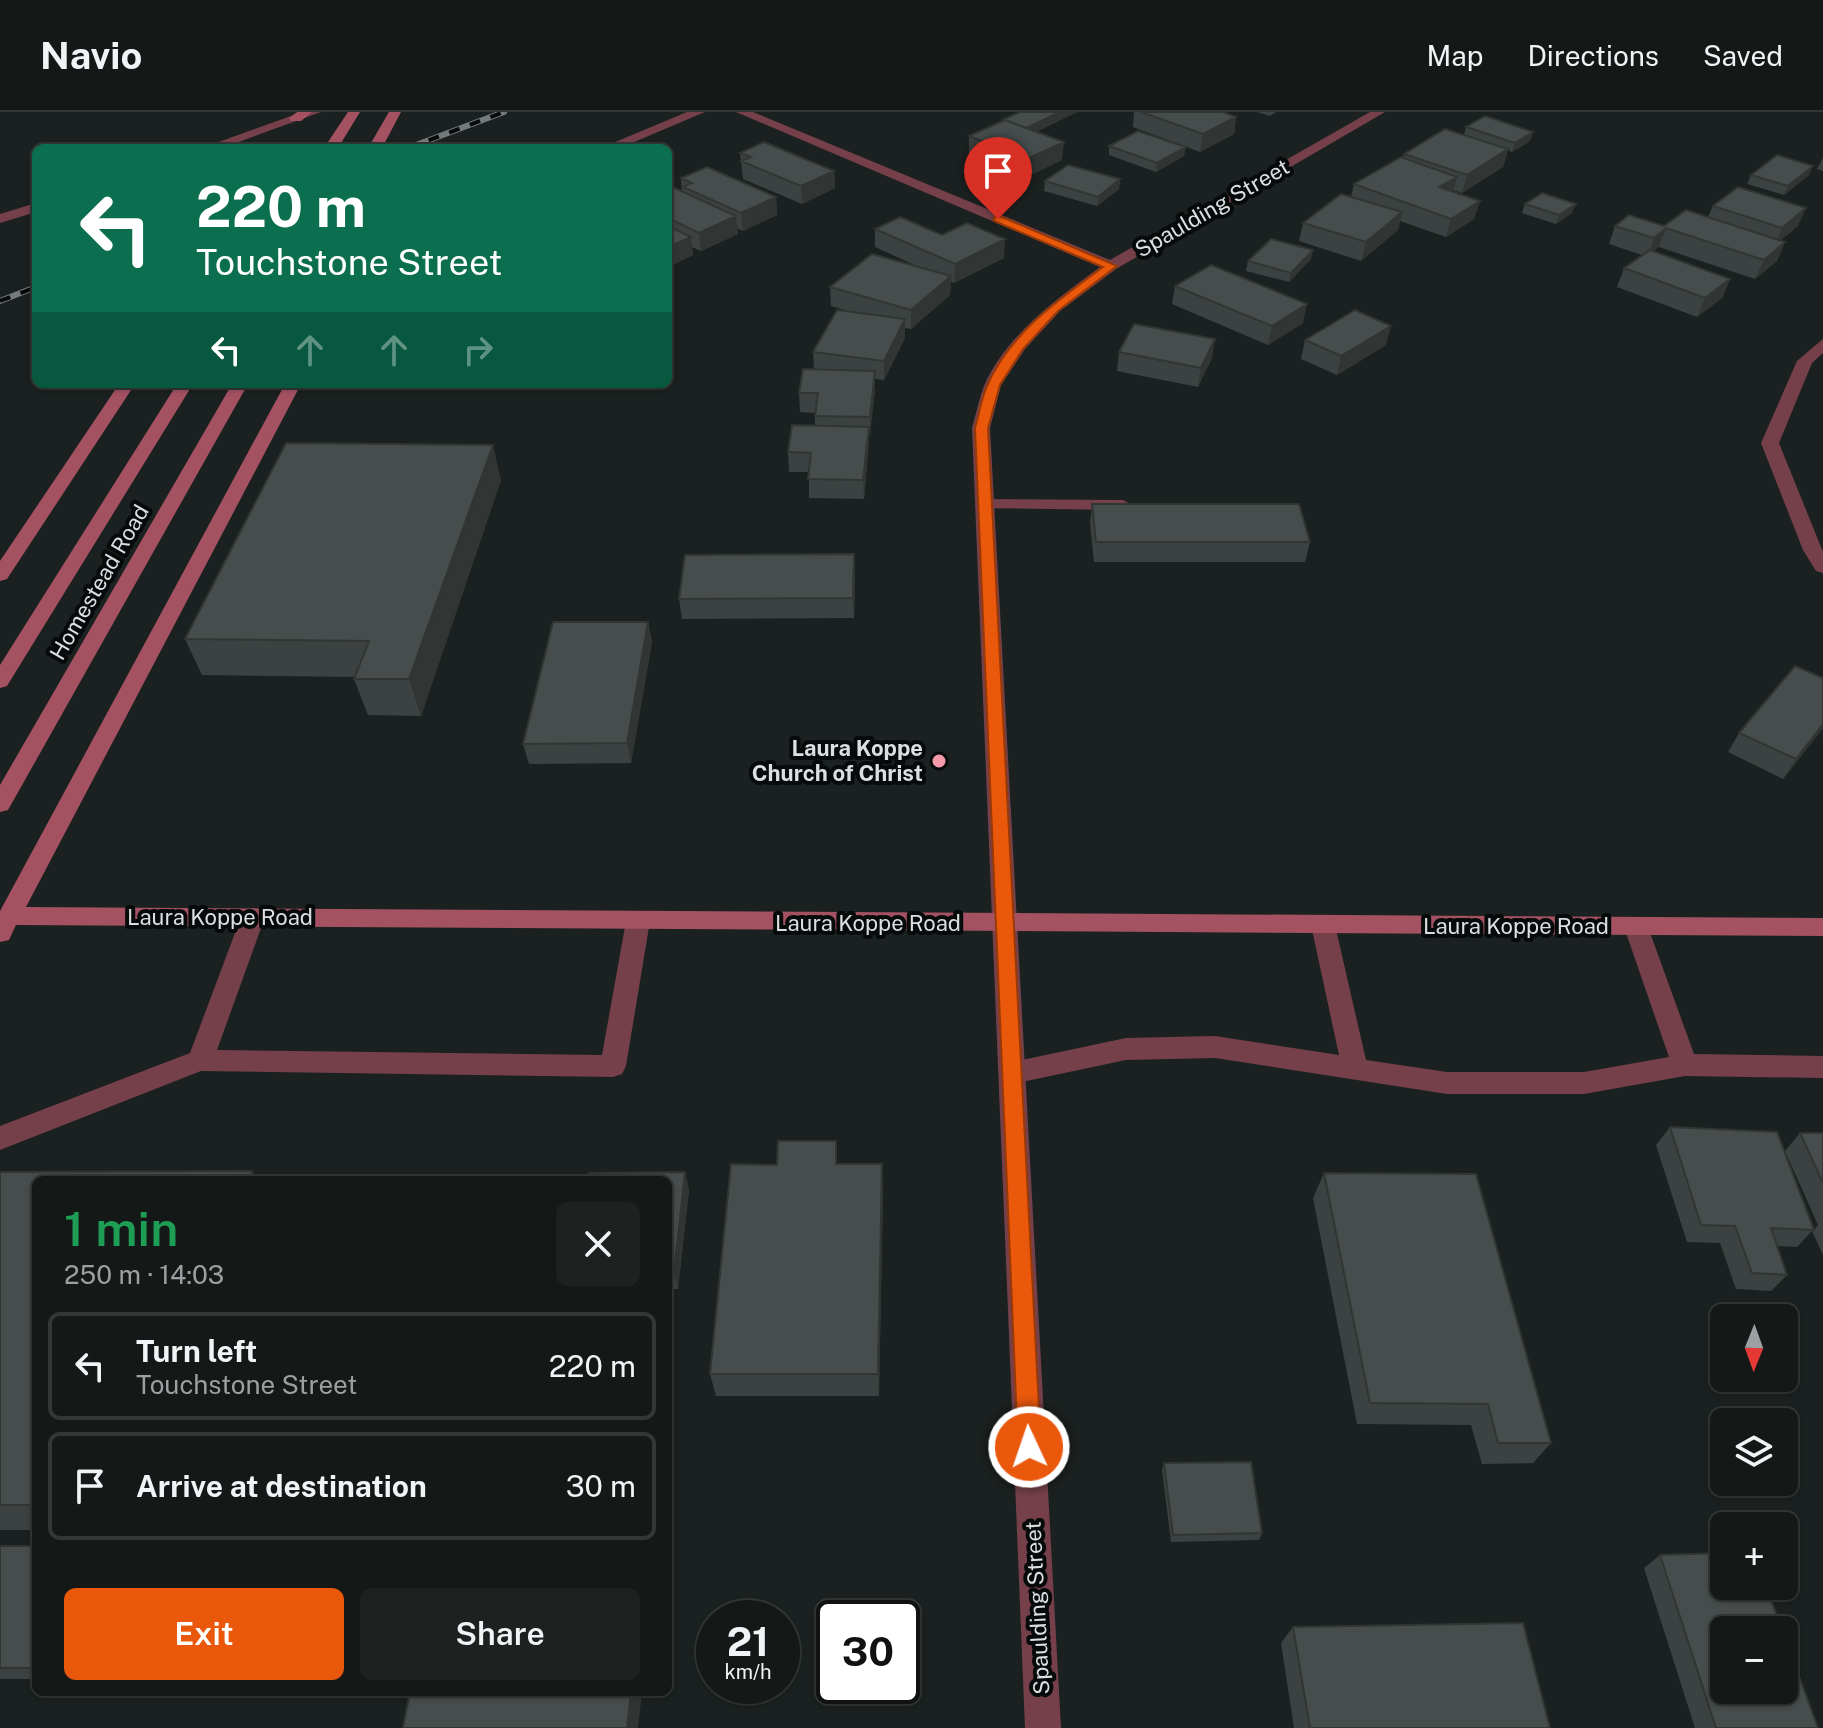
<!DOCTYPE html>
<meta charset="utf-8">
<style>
:root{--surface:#141918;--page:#1d2221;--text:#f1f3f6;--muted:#9da0a2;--line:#333837;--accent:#ea580c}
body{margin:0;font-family:"Public Sans",sans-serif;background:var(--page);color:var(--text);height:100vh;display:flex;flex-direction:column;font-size:30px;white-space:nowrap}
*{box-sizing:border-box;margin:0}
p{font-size:26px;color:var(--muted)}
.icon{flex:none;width:44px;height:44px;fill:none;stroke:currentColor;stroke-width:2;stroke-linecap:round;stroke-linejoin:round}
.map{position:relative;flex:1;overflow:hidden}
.side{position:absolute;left:32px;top:1064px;width:640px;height:520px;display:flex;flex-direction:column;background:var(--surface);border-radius:12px;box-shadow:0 2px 6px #0004,0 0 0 2px var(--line)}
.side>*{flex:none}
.guide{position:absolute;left:32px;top:32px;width:640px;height:244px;border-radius:12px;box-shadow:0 2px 6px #0004,0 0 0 2px var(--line);background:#0b6e4f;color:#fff;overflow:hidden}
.needle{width:52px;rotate:181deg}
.buttons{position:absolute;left:1710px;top:1192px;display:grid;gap:16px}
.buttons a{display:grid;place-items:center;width:88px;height:88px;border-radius:12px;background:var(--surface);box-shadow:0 2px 6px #0004,0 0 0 2px var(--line);font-size:40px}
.speed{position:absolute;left:696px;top:1488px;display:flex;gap:16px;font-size:40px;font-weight:700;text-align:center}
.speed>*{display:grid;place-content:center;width:104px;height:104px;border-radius:50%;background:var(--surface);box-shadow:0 2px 6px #0004,0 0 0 2px var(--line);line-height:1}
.speed small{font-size:20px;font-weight:400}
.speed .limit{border:4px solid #111;border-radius:12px;background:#fff;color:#111}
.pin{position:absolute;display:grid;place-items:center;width:68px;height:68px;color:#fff;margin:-82px -34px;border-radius:50% 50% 50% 0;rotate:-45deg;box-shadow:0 0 8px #0007}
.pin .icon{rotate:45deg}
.me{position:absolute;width:88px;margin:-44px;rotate:357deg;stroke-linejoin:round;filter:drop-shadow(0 0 6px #0008)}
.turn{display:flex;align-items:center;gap:28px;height:168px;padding:0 32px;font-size:36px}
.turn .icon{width:104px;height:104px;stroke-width:2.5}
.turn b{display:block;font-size:56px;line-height:68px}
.lanes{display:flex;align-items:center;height:76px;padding:0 32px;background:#0003;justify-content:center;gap:40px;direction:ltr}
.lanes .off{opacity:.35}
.round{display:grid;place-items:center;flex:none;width:84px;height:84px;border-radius:12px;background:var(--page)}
.head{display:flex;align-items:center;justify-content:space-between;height:136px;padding:0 32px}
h1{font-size:48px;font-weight:600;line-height:60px;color:#1e9e55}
.primary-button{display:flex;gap:16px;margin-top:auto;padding:16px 32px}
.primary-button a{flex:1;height:92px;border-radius:12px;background:var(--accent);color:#fff;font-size:32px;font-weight:600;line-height:92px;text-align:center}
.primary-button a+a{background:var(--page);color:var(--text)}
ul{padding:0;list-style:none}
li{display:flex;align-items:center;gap:24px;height:108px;margin:0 16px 12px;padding:0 16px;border:4px solid var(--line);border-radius:12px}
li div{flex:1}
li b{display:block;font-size:30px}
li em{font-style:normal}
header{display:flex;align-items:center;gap:48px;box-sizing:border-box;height:112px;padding:0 40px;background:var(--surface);border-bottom:2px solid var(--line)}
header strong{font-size:38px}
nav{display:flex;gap:44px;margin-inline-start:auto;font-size:28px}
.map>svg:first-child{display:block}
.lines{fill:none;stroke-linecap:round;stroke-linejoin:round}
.lane{fill:#75404a;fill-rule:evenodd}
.street{fill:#75404a;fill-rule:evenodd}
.secondary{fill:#a45162;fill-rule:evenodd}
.rail-casing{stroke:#757a7a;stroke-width:6}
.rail{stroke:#070a0a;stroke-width:4;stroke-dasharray:11;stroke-linecap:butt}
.wall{fill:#3c4241}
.shaded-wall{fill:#313635}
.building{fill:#464d4c;stroke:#313635;stroke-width:2}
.route{fill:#ea580c;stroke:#983908;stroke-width:2}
.poi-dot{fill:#f39aaa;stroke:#070a0a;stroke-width:3}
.labels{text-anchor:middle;stroke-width:8;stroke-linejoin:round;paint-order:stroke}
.street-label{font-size:22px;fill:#dbdfdf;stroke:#070a0a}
.poi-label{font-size:22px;font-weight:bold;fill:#dbdfdf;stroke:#070a0a;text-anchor:end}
</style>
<header>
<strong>Navio</strong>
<nav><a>Map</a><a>Directions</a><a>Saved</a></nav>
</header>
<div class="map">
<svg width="1823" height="1616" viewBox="0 0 1823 1616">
<rect width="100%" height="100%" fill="#1b2120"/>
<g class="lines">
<path class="lane" d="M985,387L1123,388L1132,393L1123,398L979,396L976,392Z
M253,796L261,799L265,805L217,938L602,943L626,809L630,802H646L650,809L626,954L622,962L613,965L201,959L0,1038V1014L190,941L241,805L245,799Z
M1323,804L1332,806L1335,813L1366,948L1447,960H1584L1669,945L1624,815L1627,808H1645L1648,815L1694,942L1823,944V966L1685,964L1584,982H1447L1215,946L1126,948L1012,972L1003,969L999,961L1003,953L1012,950L1126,926L1215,924L1339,943L1311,813L1314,806Z"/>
<path class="street" d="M302,0H321L222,36H202Z
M687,0H705L620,36H601Z
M736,0H753L1110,148L1370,0H1385L1116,157L1060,199L1025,237L1001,273L990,316L1061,1616H1025L972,316C976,302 979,287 984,274C1006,223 1057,187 1100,155Z
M36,91V100L0,111V102Z
M1823,227V241L1812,251L1779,331L1823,440V461L1816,459L1803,438L1761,331L1797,249Z"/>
<path class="secondary" d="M297,0H312L301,9H291L289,6Z
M348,0H360L338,36H324Z
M389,0H401L382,36H368Z
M119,272H135L7,467L0,469V449Z
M177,272H193L7,574L0,576V553Z
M232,272H248L8,698L0,700V673Z
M285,272H301L26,795L1823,806V824L16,813L9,828L0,830V799Z"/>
<g class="rail-casing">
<path id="rail" d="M408,36L504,0
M0,189L36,175"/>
</g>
<use href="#rail" class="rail"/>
</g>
<path class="wall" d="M1020,0H1077L1036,20L1062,48L1026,65L969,42V24Z
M1134,0H1223L1236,5L1234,22L1200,40L1133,15Z
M1257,0H1276L1270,4Z
M1466,15L1530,29L1512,40L1508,38L1503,55L1462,81L1453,78V80L1480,89L1474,107L1446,125L1400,109L1398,118L1361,149L1299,129L1303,111L1351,85L1354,72L1403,46L1404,42L1464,23Z
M1109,34L1184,44L1156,60L1109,43Z
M740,41L834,59L835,76L802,92L743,67Z
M1823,46V59L1817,57Z
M1751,63H1809L1784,83L1747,72Z
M681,66L776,85L777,103L743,119L737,116L738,122L701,139L692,135L693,143L668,155V73L682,80Z
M1120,67L1119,77L1097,94L1044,79L1045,69Z
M1525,92L1572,101L1556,112L1522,101Z
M1713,94L1798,114L1780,129L1785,130L1777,149L1755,167L1659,135L1653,139L1730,167L1722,186L1697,205L1617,175L1624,156L1642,143L1609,132L1615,114H1664L1708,105Z
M875,117L942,123L1004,146L954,171L951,169L950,183L911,217L905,216V226L884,268L875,267V278L869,325L864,387L809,386V360H789L788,340L815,313V301L800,300L799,281L814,258L813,240L848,199L831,194L830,175L921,156L875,135Z
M1311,147L1289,170L1246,159L1248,149Z
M1175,174L1303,211L1268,233L1172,192Z
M1305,228L1386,233L1337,263L1301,247Z
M1119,240L1212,246L1198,275L1117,259Z
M501,368L421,604L368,603L354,567L355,565L202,563L185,527Z
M1092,392L1310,430L1305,450H1094L1090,411Z
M855,462L854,506L682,507L679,487Z
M648,510L652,530L631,651L529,652L523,632Z
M1823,566V616L1783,667L1728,640L1739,621Z
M1670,1015L1814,1118L1818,1113L1785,1039L1800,1021H1823V1143L1812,1119L1797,1135L1777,1134L1787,1163L1771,1179L1736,1177L1720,1131L1687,1130L1656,1033Z
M882,1052L883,1077L879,1284H716L710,1262L777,1053Z
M252,1059L258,1068H36V1418H0V1060Z
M685,1060L689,1078L678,1177H668V1068Z
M1324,1061L1551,1331L1533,1351L1482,1352L1471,1313L1357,1312L1313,1086Z
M1164,1351L1262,1421L1259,1428L1171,1430L1162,1358Z
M0,1434H36V1567H0Z
M1660,1443L1818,1616H1695L1644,1456Z
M1293,1515L1550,1616H1294L1281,1531Z"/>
<path class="shaded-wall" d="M1060,0H1077L1023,26V17Z
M1236,5L1234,22L1200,40L1203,22Z
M1533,20L1530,29L1512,40L1515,31Z
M1064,30L1062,48L1026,65L1027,47Z
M1186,35L1184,44L1156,60L1157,51Z
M1508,37L1503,55L1462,81L1467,63Z
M1813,54L1809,63L1784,83L1788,74Z
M834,59L835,76L802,92L801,74Z
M1457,65L1452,83L1439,75Z
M1120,67L1119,77L1097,94L1098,85Z
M776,85L777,103L743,119L741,101Z
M1480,89L1474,107L1446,125L1451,107Z
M1576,92L1572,101L1556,112L1559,103Z
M1806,96L1798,114L1774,134L1782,116Z
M1402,100L1398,118L1361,149L1366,130Z
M736,104L738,122L701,139L699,121Z
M1666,116L1659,135L1647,145L1654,126Z
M691,125L693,143L668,155V135Z
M1005,127L1004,146L954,171L955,152Z
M1785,130L1777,149L1755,167L1764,148Z
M1313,138L1311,147L1289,170L1291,161Z
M951,164L950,183L911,217V198Z
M1730,167L1722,186L1697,205L1705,186Z
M1307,192L1303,211L1268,233L1272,214Z
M905,207V226L884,268V249Z
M1391,214L1386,233L1337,263L1341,244Z
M1215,227L1212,246L1198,275L1201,256Z
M875,259V278L870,325V305Z
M869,315V334L864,387L863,368Z
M493,333L501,368L421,604L409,567Z
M854,442L855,462L854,506L853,486Z
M648,510L652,530L631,651L627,631Z
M1823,612V616L1783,667L1796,647Z
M882,1052L883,1077L879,1284L878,1262Z
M252,1059L258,1068H249Z
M685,1060L689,1078L678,1177L674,1161Z
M631,1580H642L638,1616H627Z"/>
<path class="building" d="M1020,0H1060L1026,16L1005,8H1002Z
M1141,0H1223L1236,5L1203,22Z
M1485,4L1533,20L1515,31L1466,15Z
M1005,8L1064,30L1027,47L969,24Z
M1445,17L1508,37L1467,63L1404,42Z
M1138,19L1186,35L1157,51L1109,34Z
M764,30L834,59L801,74L741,49L751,45L740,41Z
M1777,43L1813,54L1788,74L1751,63Z
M1401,45L1457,65L1439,75L1480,89L1451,107L1354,72Z
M1068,53L1120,67L1098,85L1045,69Z
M707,55L776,85L741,101L683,75L692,71L681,66Z
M668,73L736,104L699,121L668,106Z
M1738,75L1806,96L1782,116L1713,94Z
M1542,81L1576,92L1559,103L1525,92Z
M1341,82L1402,100L1366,130L1303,111Z
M1686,98L1785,130L1764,148L1666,116L1654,126L1615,114L1629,103L1664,114Z
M900,105L942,123L967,111L1005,127L955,152L875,117Z
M668,114L691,125L668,135Z
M1271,127L1313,138L1291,161L1248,149Z
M1650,138L1730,167L1705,186L1624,156Z
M872,142L951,164L911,198L830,175Z
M1211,153L1307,192L1272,214L1175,174Z
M837,198L905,207L884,249L813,240Z
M1355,198L1391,214L1341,244L1305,228Z
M1134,212L1215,227L1201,256L1119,240Z
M803,257L875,259L870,305L815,304L818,281H799Z
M792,313L869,315L863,368L808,367L811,341L788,340Z
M286,331L493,333L409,567H354L369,529L185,527Z
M1092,392H1299L1310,430H1096Z
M854,442L853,486L679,487L685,443Z
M553,510H648L627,631L523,632Z
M1795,554L1823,566V612L1796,647L1739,621Z
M1670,1015L1777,1020L1814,1118L1771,1116L1787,1163L1752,1161L1735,1114L1701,1113Z
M1800,1021H1823V1071Z
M778,1029H836V1052H882L878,1262H710L731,1052L777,1053Z
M252,1059L249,1068H36V1393H0V1060Z
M685,1060L674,1161H668V1068H588L589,1061Z
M1324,1061L1476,1062L1551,1331H1498L1488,1292L1370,1291Z
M1251,1350L1262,1421L1173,1423L1164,1351Z
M0,1434H36V1556H0Z
M1724,1441V1474H1766L1782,1518H1724V1578H1784V1523L1818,1616H1716L1660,1443Z
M1523,1511L1550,1616H1310L1293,1515Z
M410,1580H631L627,1616H403Z"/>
<path class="route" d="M994,105H1002L1117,154L1058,199L1023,237L1000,273L988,316L1041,1335L1038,1344L1029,1347L1021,1344L1018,1335L975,316C979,303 981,287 987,274C1009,222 1059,187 1103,155L994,109Z"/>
<circle class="poi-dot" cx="939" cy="649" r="8"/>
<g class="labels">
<g class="street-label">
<text transform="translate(1212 96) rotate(-30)" y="8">Spaulding Street</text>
<text transform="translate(99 470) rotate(-60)" y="8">Homestead Road</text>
<text x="220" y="813">Laura Koppe Road</text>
<text x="868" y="819">Laura Koppe Road</text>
<text x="1516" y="822">Laura Koppe Road</text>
<text transform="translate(1037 1496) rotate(-93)" y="8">Spaulding Street</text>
</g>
<g class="poi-label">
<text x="923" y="644">Laura Koppe<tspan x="923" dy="25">Church of Christ</tspan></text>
</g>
</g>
</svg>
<div class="buttons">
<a><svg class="needle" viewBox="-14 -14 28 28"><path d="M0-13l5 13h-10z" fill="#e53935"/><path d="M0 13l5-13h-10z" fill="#9da0a2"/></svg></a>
<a><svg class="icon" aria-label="layers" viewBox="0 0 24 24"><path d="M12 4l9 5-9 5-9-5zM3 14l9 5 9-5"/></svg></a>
<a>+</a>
<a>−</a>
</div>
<div class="speed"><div>21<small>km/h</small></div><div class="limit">30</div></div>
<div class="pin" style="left:998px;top:107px;background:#d93025"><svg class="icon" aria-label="arrive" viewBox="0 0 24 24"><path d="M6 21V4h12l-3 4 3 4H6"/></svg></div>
<svg class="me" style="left:1029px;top:1335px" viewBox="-20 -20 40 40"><circle r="17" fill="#ea580c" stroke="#fff" stroke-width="3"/><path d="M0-11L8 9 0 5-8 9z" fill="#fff"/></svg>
<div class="guide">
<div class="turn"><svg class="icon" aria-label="left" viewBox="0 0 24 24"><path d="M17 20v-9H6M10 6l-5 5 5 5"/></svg><div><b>220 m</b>Touchstone Street</div></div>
<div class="lanes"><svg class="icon" aria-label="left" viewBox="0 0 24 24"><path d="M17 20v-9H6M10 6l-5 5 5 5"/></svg><svg class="icon off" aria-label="ahead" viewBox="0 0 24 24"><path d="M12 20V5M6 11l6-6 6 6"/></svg><svg class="icon off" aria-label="ahead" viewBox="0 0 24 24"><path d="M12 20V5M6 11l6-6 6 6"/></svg><svg class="icon off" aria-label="right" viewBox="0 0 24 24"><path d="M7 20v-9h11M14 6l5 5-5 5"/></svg></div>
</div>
<section class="side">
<div class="head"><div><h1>1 min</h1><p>250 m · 14:03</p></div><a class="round"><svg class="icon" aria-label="close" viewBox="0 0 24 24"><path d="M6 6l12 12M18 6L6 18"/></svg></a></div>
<ul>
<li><svg class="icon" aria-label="left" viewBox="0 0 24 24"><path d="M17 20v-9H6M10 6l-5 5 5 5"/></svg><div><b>Turn left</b><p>Touchstone Street</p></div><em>220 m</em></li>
<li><svg class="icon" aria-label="arrive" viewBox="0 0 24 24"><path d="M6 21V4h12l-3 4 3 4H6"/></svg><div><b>Arrive at destination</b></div><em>30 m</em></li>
</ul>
<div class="primary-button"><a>Exit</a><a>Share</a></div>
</section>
</div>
